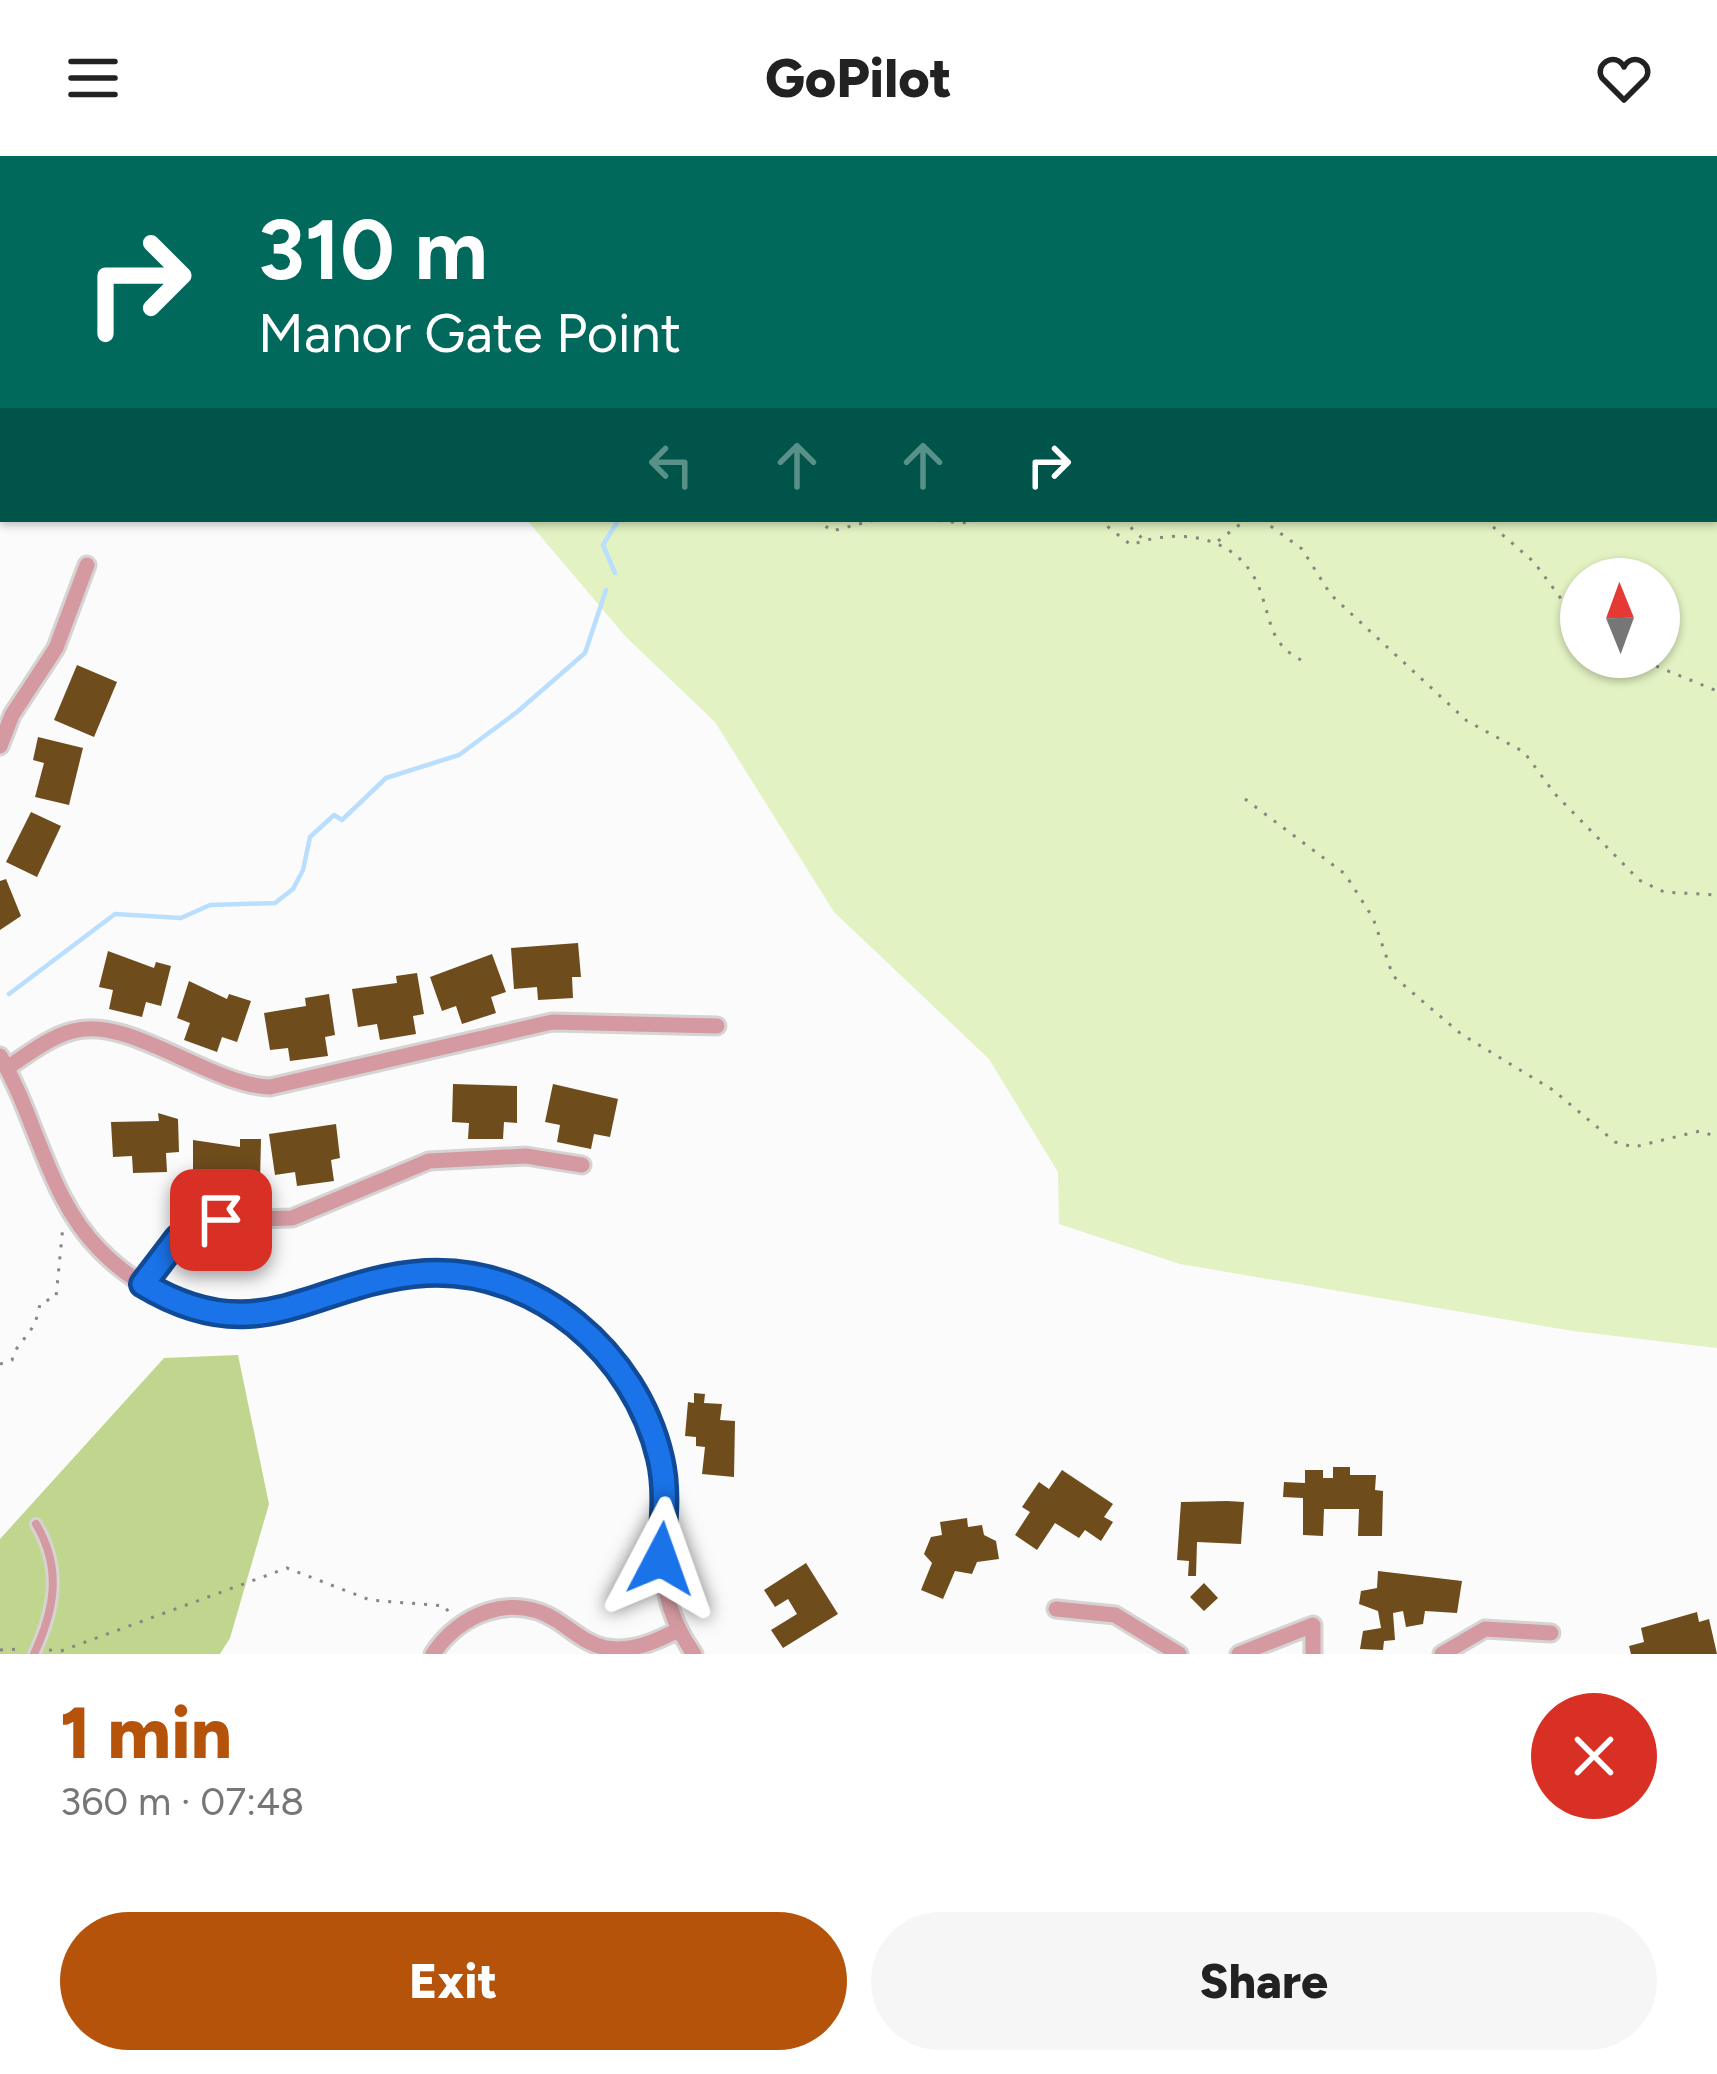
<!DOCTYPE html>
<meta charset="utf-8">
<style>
:root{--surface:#fff;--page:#f6f6f6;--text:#222;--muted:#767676;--accent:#b45309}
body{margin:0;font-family:Figtree,sans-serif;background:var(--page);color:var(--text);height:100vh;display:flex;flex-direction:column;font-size:45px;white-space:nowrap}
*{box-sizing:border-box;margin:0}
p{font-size:39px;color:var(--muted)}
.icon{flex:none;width:66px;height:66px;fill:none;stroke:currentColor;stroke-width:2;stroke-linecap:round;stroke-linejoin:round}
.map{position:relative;height:1498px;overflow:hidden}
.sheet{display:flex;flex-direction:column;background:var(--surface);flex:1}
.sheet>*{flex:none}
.banner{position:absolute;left:0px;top:0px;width:1719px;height:366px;box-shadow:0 3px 9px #0004;background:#00695c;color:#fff;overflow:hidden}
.needle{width:78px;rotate:359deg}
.tools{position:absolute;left:1560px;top:402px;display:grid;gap:24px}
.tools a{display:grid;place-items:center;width:120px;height:120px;border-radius:50%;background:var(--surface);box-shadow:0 3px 9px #0004;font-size:60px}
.pin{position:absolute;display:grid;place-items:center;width:102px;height:102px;color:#fff;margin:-51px;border-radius:24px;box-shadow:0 6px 18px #0006}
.me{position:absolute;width:132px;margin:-66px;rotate:4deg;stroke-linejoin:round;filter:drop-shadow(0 0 9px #0008)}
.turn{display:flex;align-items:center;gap:42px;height:252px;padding:0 60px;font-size:54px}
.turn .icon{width:156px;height:156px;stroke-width:2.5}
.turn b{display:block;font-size:84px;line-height:102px}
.lanes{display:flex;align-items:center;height:114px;padding:0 60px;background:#0003;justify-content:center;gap:60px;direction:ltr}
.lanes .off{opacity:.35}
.round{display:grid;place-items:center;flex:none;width:126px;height:126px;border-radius:63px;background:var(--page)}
.overview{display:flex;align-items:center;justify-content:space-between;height:204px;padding:0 60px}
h1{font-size:72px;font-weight:800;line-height:90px;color:var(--accent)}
.action{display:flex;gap:24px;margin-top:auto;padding:24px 60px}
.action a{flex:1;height:138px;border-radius:72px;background:var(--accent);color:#fff;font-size:48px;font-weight:800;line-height:138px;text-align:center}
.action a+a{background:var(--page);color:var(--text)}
header{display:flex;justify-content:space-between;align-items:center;height:156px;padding:0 60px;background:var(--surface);font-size:54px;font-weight:800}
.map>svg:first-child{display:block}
.green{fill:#e2f2c2;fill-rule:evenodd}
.forest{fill:#c0d68f}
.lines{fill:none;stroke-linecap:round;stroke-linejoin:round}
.stream{stroke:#b9defe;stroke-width:4.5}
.building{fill:#6e4c1c}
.lane-casing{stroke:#d6d4d3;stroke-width:14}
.street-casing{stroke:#d6d4d3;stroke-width:21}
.path{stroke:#898682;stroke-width:3;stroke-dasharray:3 9;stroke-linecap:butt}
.lane{stroke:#d59aa1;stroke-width:8}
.street{stroke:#d59aa1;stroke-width:15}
.route-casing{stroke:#114b97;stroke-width:30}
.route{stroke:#1a73e8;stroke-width:21}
</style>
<header><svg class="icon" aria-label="menu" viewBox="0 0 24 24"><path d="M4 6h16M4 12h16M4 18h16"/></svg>GoPilot<svg class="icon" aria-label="heart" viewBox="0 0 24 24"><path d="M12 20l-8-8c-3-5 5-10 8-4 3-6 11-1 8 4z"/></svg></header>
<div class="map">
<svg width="1717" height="1498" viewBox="0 0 1717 1498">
<rect width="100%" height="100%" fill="#fbfbfb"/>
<path class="green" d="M299,0H1717V1192L1573,1175L1180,1108L1059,1068L1058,1016L989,903L834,756L715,566L626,481L526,363H1716V3ZM1581,423H1659V501H1581Z"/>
<path class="forest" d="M238,1199L269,1348L230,1482L220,1498H0V1383L164,1202Z"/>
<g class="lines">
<path class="stream" d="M1293,3L1294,0
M615,417L603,389L619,363
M9,838L115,758L181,762L210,749L275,747L293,733L303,714L310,681L334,659L342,664L386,622L459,599L517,556L585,497L606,434"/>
</g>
<path class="building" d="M77,509L117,526L94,581L54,564Z
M38,581L83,592L69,649L35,641L44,607L33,604Z
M31,656L61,670L37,721L6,706Z
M6,723L21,760L0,774V725Z
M578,787L581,821H572L573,842L538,844L537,831L514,833L511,792Z
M108,795L154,812L156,806L171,810L161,850L146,846L142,861L109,853L113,834L99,831Z
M492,798L506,836L491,841L496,857L462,868L456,850L442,855L430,821Z
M417,817L424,858L413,860L416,878L380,884L377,868L358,871L352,833L397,827L396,820Z
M189,825L227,843L229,838L251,845L237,886L222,881L217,896L184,884L190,867L177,862Z
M329,838L335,879L325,881L328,900L290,905L288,892L270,894L264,857L306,850L305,842Z
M453,928L517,930V967L504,966L503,983H468L469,967L452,966Z
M553,928L618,943L610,981L594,978L591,993L557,986L560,969L545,966Z
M158,957L178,963L179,996L166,997L167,1016L133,1017L132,1000L113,1001L111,966L159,965Z
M336,968L340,1002L331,1004L334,1025L297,1030L295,1016L275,1019L269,978Z
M240,983H261L260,1025H244V1041H209V1023H193V984L240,991Z
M694,1237L705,1238L704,1247L722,1248L720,1264L735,1265L734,1321L702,1318L705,1291L696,1290V1281L685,1280L688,1246L694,1247Z
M1333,1311H1350V1319H1376L1375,1334L1383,1335L1382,1380H1358L1359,1353H1324L1323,1380L1303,1379V1342L1283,1341L1284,1326L1305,1327V1314H1323V1322H1333Z
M1062,1314L1113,1348L1104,1361L1113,1366L1101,1385L1085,1374L1079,1382L1055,1367L1037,1394L1015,1379L1030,1356L1022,1351L1039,1326L1049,1333Z
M1227,1345L1244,1346L1241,1388L1197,1386L1196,1420H1188L1189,1405L1177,1404L1181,1346Z
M967,1362L968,1371L982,1369L984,1379L996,1385L999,1403L977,1406L972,1418L955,1415L943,1443L921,1434L932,1407L924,1398L931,1381L942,1379L940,1366Z
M806,1407L838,1458L783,1492L771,1474L797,1458L788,1443L775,1451L764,1434Z
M1378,1415L1462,1425L1457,1457L1425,1455L1423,1468L1406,1471L1403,1455L1393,1457L1395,1484L1384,1485L1383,1494L1360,1493L1363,1475L1381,1472L1378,1455L1359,1448L1361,1435L1377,1432Z
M1204,1427L1218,1442L1204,1455L1190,1441Z
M1697,1456L1699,1466L1709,1463L1717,1498H1631L1629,1490L1644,1486L1641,1472Z"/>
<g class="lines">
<g class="lane-casing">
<path id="lane" d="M1055,3L1056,0
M34,1498C55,1453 62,1412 36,1368"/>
</g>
<g class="street-casing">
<path id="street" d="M0,590L12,559L56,492L87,409
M0,900C37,963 48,1042 100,1094C154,1149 234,1173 309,1150C341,1140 372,1125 405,1120C471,1108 551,1138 597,1186C635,1226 661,1277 664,1332C668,1399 651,1438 694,1498
M7,912C27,899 49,881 73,875C129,859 209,929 270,931L552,866L717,870
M143,1128L165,1094L192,1073L221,1064L292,1062L429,1005L526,1000L582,1009
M1056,1453L1115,1459L1179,1498
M433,1498C459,1458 512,1436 556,1464C572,1474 586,1488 606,1492C632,1496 655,1486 678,1474
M1239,1498L1313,1469V1498
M1442,1498L1485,1473L1551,1477"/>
</g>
<path class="path" d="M427,0L435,3
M1377,0L1385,3
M737,3V0
M970,3V0
M1716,220H1717
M816,363L832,375L879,363
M927,363L961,367L985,363
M1098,363L1131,389C1182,370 1244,380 1262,440C1273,473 1271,489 1305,506
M1122,363L1143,383
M1261,363L1302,393L1331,439L1467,565L1524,596L1555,638L1639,724L1664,736L1717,739
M1484,363L1534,406L1562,444L1581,456
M1218,385L1247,363
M1634,501L1717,535
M1245,643L1345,718L1373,762L1393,820L1461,878L1553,934L1615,986L1634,991L1700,975L1717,981
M0,1208L12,1204C18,1181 35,1182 40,1147L56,1141L63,1070
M0,1494L22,1493
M49,1494L61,1495L287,1412L370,1444L445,1450L450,1459"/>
<use href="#lane" class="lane"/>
<use href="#street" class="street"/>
</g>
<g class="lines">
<g class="route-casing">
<path id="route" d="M221,1064L178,1082L143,1128C261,1199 314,1124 426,1117C537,1111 636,1198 660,1302C668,1335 663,1370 661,1403"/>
</g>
<use href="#route" class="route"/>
</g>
</svg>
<div class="tools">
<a><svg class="needle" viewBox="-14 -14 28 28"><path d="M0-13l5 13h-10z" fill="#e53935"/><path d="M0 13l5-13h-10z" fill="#767676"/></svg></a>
</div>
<div class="pin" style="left:221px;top:1064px;background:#d93025"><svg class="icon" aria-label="arrive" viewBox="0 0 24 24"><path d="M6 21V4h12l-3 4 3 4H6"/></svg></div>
<svg class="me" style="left:661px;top:1403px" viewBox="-20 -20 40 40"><path d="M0-17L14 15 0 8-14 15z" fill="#1a73e8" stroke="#fff" stroke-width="4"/></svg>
<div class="banner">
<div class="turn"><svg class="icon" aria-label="right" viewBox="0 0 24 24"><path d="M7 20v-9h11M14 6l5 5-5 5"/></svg><div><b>310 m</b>Manor Gate Point</div></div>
<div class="lanes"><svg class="icon off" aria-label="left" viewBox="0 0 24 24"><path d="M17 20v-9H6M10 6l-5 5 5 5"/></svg><svg class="icon off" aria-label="ahead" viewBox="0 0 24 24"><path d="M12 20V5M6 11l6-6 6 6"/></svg><svg class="icon off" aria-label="ahead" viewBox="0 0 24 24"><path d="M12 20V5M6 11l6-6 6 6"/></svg><svg class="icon" aria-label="right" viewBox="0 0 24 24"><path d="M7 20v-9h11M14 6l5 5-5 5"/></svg></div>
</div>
</div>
<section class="sheet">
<div class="overview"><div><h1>1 min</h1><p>360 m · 07:48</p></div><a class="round" style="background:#d93025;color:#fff"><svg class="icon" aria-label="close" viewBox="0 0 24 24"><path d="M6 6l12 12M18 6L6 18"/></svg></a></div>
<div class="action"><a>Exit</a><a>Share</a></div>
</section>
